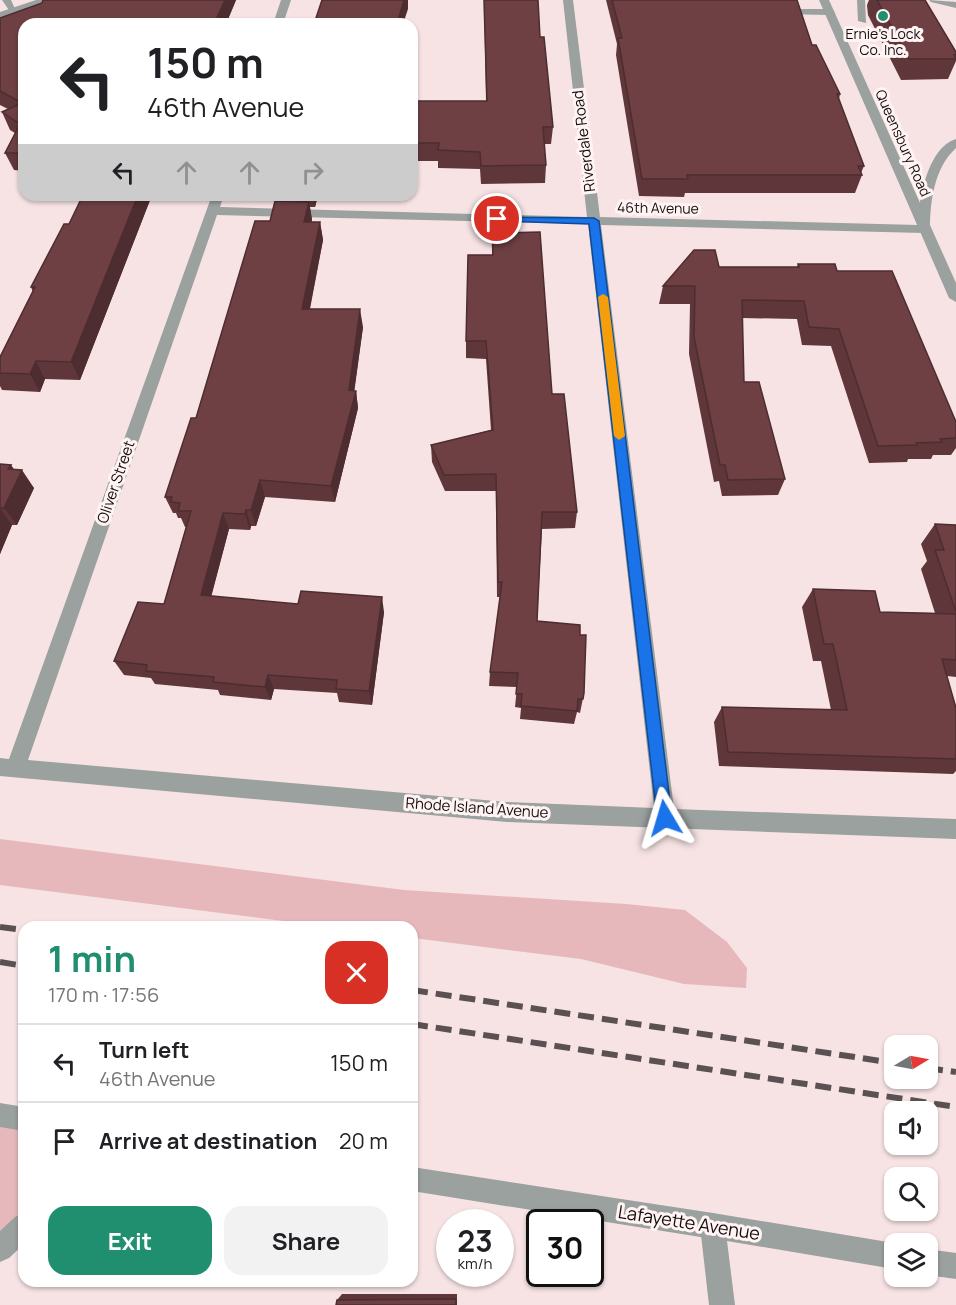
<!DOCTYPE html>
<meta charset="utf-8">
<style>
:root{--surface:#fff;--page:#f2f2f2;--text:#202124;--muted:#757577;--line:#e0e0e0;--accent:#1f8f70}
body{margin:0;font-family:Manrope,sans-serif;background:var(--page);color:var(--text);height:100vh;display:flex;flex-direction:column;font-size:22px;white-space:nowrap}
*{box-sizing:border-box;margin:0}
p{font-size:20px;color:var(--muted)}
.icon{flex:none;width:33px;height:33px;fill:none;stroke:currentColor;stroke-width:2;stroke-linecap:round;stroke-linejoin:round}
.map{position:relative;flex:1;overflow:hidden}
.panel{position:absolute;left:18px;top:921px;width:400px;height:366px;display:flex;flex-direction:column;background:var(--surface);border-radius:18px;box-shadow:0 2px 4px #0004}
.panel>*{flex:none}
.guide{position:absolute;left:18px;top:18px;width:400px;height:183px;border-radius:18px;box-shadow:0 2px 4px #0004;background:#fff;color:var(--text);overflow:hidden}
.needle{width:39px;rotate:80deg}
.fabs{position:absolute;left:884px;top:1035px;display:grid;gap:12px}
.fabs a{display:grid;place-items:center;width:54px;height:54px;border-radius:12px;background:var(--surface);box-shadow:0 2px 4px #0004;font-size:30px}
.speed{position:absolute;left:436px;top:1209px;display:flex;gap:12px;font-size:30px;font-weight:700;text-align:center}
.speed>*{display:grid;place-content:center;width:78px;height:78px;border-radius:50%;background:var(--surface);box-shadow:0 2px 4px #0004;line-height:1}
.speed small{font-size:15px;font-weight:400}
.speed .limit{border:3px solid #111;border-radius:9px;background:#fff;color:#111}
.pin{position:absolute;display:grid;place-items:center;width:51px;height:51px;color:#fff;margin:-26px;border:3px solid #fff;border-radius:50%;box-shadow:0 2px 6px #0007}
.me{position:absolute;width:66px;margin:-33px;rotate:353deg;stroke-linejoin:round;filter:drop-shadow(0 0 4px #0008)}
.turn{display:flex;align-items:center;gap:21px;height:126px;padding:0 30px;font-size:27px}
.turn .icon{width:78px;height:78px;stroke-width:2.5}
.turn b{display:block;font-size:42px;line-height:51px}
.lanes{display:flex;align-items:center;height:57px;padding:0 30px;background:#0003;justify-content:center;gap:30px;direction:ltr}
.lanes .off{opacity:.35}
.round{display:grid;place-items:center;flex:none;width:63px;height:63px;border-radius:18px;background:var(--page)}
.overview{display:flex;align-items:center;justify-content:space-between;height:102px;padding:0 30px}
h1{font-size:36px;font-weight:700;line-height:45px;color:var(--accent)}
.action{display:flex;gap:12px;margin-top:auto;padding:12px 30px}
.action a{flex:1;height:69px;border-radius:18px;background:var(--accent);color:#fff;font-size:24px;font-weight:700;line-height:69px;text-align:center}
.action a+a{background:var(--page);color:var(--text)}
ul{padding:0;list-style:none}
li{display:flex;align-items:center;gap:18px;height:78px;padding:0 30px;border-top:2px solid var(--line)}
li div{flex:1}
li b{display:block;font-size:22px}
li em{font-style:normal}
.map>svg:first-child{display:block}
.green{fill:#e6b8bb}
.lines{fill:none;stroke-linecap:round;stroke-linejoin:round}
.service{fill:#9aa19e;fill-rule:evenodd}
.minor{fill:#9aa19e;fill-rule:evenodd}
.tertiary{fill:#9aa19e;fill-rule:evenodd}
.rail{stroke:#5c5152;stroke-width:6;stroke-dasharray:16 8;stroke-linecap:butt}
.wall{fill:#5f373a}
.shaded-wall{fill:#4d2d30}
.building{fill:#6e4044;stroke:#4d2d30;stroke-width:1.5}
.route{fill:#1a73e8;stroke:#114b97;stroke-width:1.5}
.slow{fill:#f59e0b}
.poi-dot{fill:#1f8f70;stroke:#fff3f3;stroke-width:2}
.labels{text-anchor:middle;stroke-width:6;stroke-linejoin:round;paint-order:stroke}
.far-poi-label{font-size:14px;fill:#130d0d;stroke:#fff3f3}
.far-street-label{font-size:14px;fill:#130d0d;stroke:#fff3f3}
.street-label{font-size:15px;fill:#130d0d;stroke:#fff3f3}
.near-street-label{font-size:18px;fill:#130d0d;stroke:#fff3f3}
</style>
<div class="map">
<svg width="956" height="1305" viewBox="0 0 956 1305">
<rect width="100%" height="100%" fill="#f7e3e4"/>
<path class="green" d="M0,839L404,890L626,904L685,910L727,942L747,968L746,988L684,984L581,959L413,938L412,927H330L0,885Z
M0,1114L24,1118V1228L0,1250Z"/>
<g class="lines">
<path class="service" d="M2,0H11L17,13H11Z
M857,0H865L866,23L858,21Z
M778,9H830L835,12L830,15L775,14V10Z"/>
<path class="minor" d="M36,0H51L0,18V12Z
M281,0H291L283,24H273Z
M563,0H573L600,217L918,225C918,200 928,147 956,139V148C934,168 930,202 930,229L924,233L601,225L674,809L956,819V839L507,822L0,776V758L9,759L212,195H224L220,207L587,217ZM217,215L588,224L654,808L507,802L28,760Z
M929,0L956,2V8L931,2Z
M0,1103L24,1107V1131L0,1127Z
M412,1167L713,1213L722,1217L726,1226L722,1235L713,1239L412,1191Z
M24,1213V1244L9,1258L0,1262V1231L15,1217Z"/>
<path class="tertiary" d="M819,0H829L956,283V302L949,298Z
M713,1213L894,1243V1269L727,1241L735,1305H709L700,1226L704,1217Z
M927,1249L956,1253V1279L927,1275Z"/>
<path class="rail" d="M0,927L24,930
M0,962L24,966
M412,990L894,1063
M412,1024L956,1107
M927,1068L956,1072"/>
</g>
<path class="wall" d="M43,0H236L226,24H24V171L14,170L5,153L15,133L10,130L2,112L8,109L0,105V18L42,3Z
M484,0L540,37L553,127L551,144H544L546,165L545,183L481,184L480,169L438,168V161H412V85L418,101H486Z
M606,0H797L812,45L840,94L839,99L864,166L861,173L862,175L855,193H685L684,197L639,196L616,55L617,44Z
M869,0H925L956,52V61L948,79L901,80L868,15L867,5Z
M152,195L80,380L45,379L40,392L2,390L0,386V357L33,292L31,287L69,224Z
M279,195H318L315,207H310L312,220L311,222H320L323,240L310,309L363,327L354,391H356L358,408L335,502L265,497L256,526H251L250,530L229,529L211,596L384,612L372,705L339,702L337,693L274,689L271,700L220,695L218,690L155,684L151,678L124,675L114,661L164,604L186,527H185L181,518H178L176,513H173L165,497L196,418L270,221L281,201Z
M492,233L552,394L577,512L575,528L542,529L537,621L580,635L584,693L580,713L577,712L574,724L520,719L521,708L515,707L517,687L489,686L490,672L500,597H497L496,491H445L432,462L431,445L491,430L486,359L466,358V341L492,255Z
M798,264L837,271L956,422V448L951,455H933L931,459H908L907,462L869,463L831,346L802,345L797,319L742,318L744,382L785,479L778,495L722,496L719,481L714,482L689,354L690,304H659L663,286L719,267H797Z
M0,464L11,465L14,470L34,488L17,525H12L0,554Z
M935,524L956,525V677L947,676L956,708V771L953,774L719,766L714,722L722,707L831,710L821,661H813L802,607L813,589L880,612L935,613L921,569L927,561L921,544Z
M342,1294H457V1305L337,1300Z"/>
<path class="shaded-wall" d="M225,0H236L226,24H214Z
M404,0H408V9L403,24H397Z
M417,85L418,102L414,101Z
M138,195H152L80,380L71,362Z
M313,195H318L315,207Z
M309,202L312,220L307,240L304,222Z
M320,222L323,240L306,327L302,309Z
M360,309L363,327L353,401L356,391L358,408L335,502L331,486L349,390Z
M36,361L45,379L40,392L30,374Z
M11,465L19,477L22,470L34,488L17,525L4,508L8,469Z
M260,480L265,497L256,526L251,510Z
M0,508L12,525L0,554Z
M246,510L251,526L250,530L245,514Z
M223,513L229,529L208,609L201,595Z
M382,597L384,612L372,705L369,691Z
M268,675L274,689L271,700L265,687Z"/>
<path class="building" d="M43,0H225L214,24H24V153H5L20,124L2,112L22,103L0,91V18L42,3Z
M322,0H404L397,24H314Z
M484,0H538L540,37H544L553,127H543L546,165L481,166L480,152L438,150L439,143H412V85H417L414,101H487Z
M612,0H797L812,45H816L840,94H837L864,166H858L862,175H687L688,179H642L618,38H622Z
M877,0H925L956,52V55H954L956,59H909Z
M83,195H138L71,362L36,361L30,374L0,373V357L35,287H31L64,224H69Z
M275,201L309,202L304,222H320L302,309H360L349,390L356,391L331,486L260,480L251,510H246L245,514L223,513L201,595L298,604L301,591L382,597L369,691L336,689L337,680L268,675L265,687L213,682L214,677L146,671L147,665L114,661L138,602L164,604L191,511H178L180,503L171,502L172,497H165L191,418H196L255,221H270Z
M540,232L552,394H564L577,512H542L537,621L580,625V635H586L584,693L583,699H578L577,711L521,706L522,694H516L518,673L490,672L502,582H498L496,474L444,475L431,445L493,430L486,341H466L468,255H493L492,233Z
M694,250H715L719,267H799L798,264H835L837,271H892L956,422V438L940,439L942,442L916,443L917,445L878,446L839,329L809,327L804,301L742,300L744,382H759L785,479L728,480L725,465H720L694,337L695,286H663Z
M0,464L11,465L8,469L22,470L4,508H0Z
M935,524L956,525V612L935,550H944Z
M813,589L875,591L880,612L956,614V660L942,659L956,708V759L728,752L722,707L847,710L833,644H824Z
M456,1299V1305H336L337,1300Z"/>
<path class="route" d="M494,217L594,218L599,221L672,818L670,823L665,825L659,823L657,818L589,224L497,221H494Z"/>
<path class="slow" d="M603,294L608,297L625,436L619,440L614,436L598,297Z"/>
<circle class="poi-dot" cx="883" cy="16" r="6"/>
<g class="labels">
<g class="far-poi-label">
<text x="883" y="39">Ernie's Lock<tspan x="883" dy="16">Co. Inc.</tspan></text>
</g>
<g class="far-street-label">
<text transform="translate(903 143) rotate(66)" y="5">Queensbury Road</text>
<text transform="translate(658 208) rotate(1)" y="5">46th Avenue</text>
</g>
<g class="street-label">
<text transform="translate(584 141) rotate(-97)" y="5">Riverdale Road</text>
<text transform="translate(116 482) rotate(-71)" y="5">Oliver Street</text>
<text transform="translate(477 808) rotate(4)" y="5">Rhode Island Avenue</text>
</g>
<g class="near-street-label">
<text transform="translate(689 1223) rotate(9)" y="6">Lafayette Avenue</text>
</g>
</g>
</svg>
<div class="fabs">
<a><svg class="needle" viewBox="-14 -14 28 28"><path d="M0-13l5 13h-10z" fill="#e53935"/><path d="M0 13l5-13h-10z" fill="#757577"/></svg></a>
<a><svg class="icon" aria-label="sound" viewBox="0 0 24 24"><path d="M4 9h4l5-4v14l-5-4H4zM17 9q2 3 0 6"/></svg></a>
<a><svg class="icon" aria-label="search" viewBox="0 0 24 24"><circle cx="10" cy="10" r="6"/><path d="M15 15l6 6"/></svg></a>
<a><svg class="icon" aria-label="layers" viewBox="0 0 24 24"><path d="M12 4l9 5-9 5-9-5zM3 14l9 5 9-5"/></svg></a>
</div>
<div class="speed"><div>23<small>km/h</small></div><div class="limit">30</div></div>
<div class="pin" style="left:497px;top:219px;background:#d93025"><svg class="icon" aria-label="arrive" viewBox="0 0 24 24"><path d="M6 21V4h12l-3 4 3 4H6"/></svg></div>
<svg class="me" style="left:665px;top:818px" viewBox="-20 -20 40 40"><path d="M0-17L14 15 0 8-14 15z" fill="#1a73e8" stroke="#fff" stroke-width="4"/></svg>
<div class="guide">
<div class="turn"><svg class="icon" aria-label="left" viewBox="0 0 24 24"><path d="M17 20v-9H6M10 6l-5 5 5 5"/></svg><div><b>150 m</b>46th Avenue</div></div>
<div class="lanes"><svg class="icon" aria-label="left" viewBox="0 0 24 24"><path d="M17 20v-9H6M10 6l-5 5 5 5"/></svg><svg class="icon off" aria-label="ahead" viewBox="0 0 24 24"><path d="M12 20V5M6 11l6-6 6 6"/></svg><svg class="icon off" aria-label="ahead" viewBox="0 0 24 24"><path d="M12 20V5M6 11l6-6 6 6"/></svg><svg class="icon off" aria-label="right" viewBox="0 0 24 24"><path d="M7 20v-9h11M14 6l5 5-5 5"/></svg></div>
</div>
<section class="panel">
<div class="overview"><div><h1>1 min</h1><p>170 m · 17:56</p></div><a class="round" style="background:#d93025;color:#fff"><svg class="icon" aria-label="close" viewBox="0 0 24 24"><path d="M6 6l12 12M18 6L6 18"/></svg></a></div>
<ul>
<li><svg class="icon" aria-label="left" viewBox="0 0 24 24"><path d="M17 20v-9H6M10 6l-5 5 5 5"/></svg><div><b>Turn left</b><p>46th Avenue</p></div><em>150 m</em></li>
<li><svg class="icon" aria-label="arrive" viewBox="0 0 24 24"><path d="M6 21V4h12l-3 4 3 4H6"/></svg><div><b>Arrive at destination</b></div><em>20 m</em></li>
</ul>
<div class="action"><a>Exit</a><a>Share</a></div>
</section>
</div>
